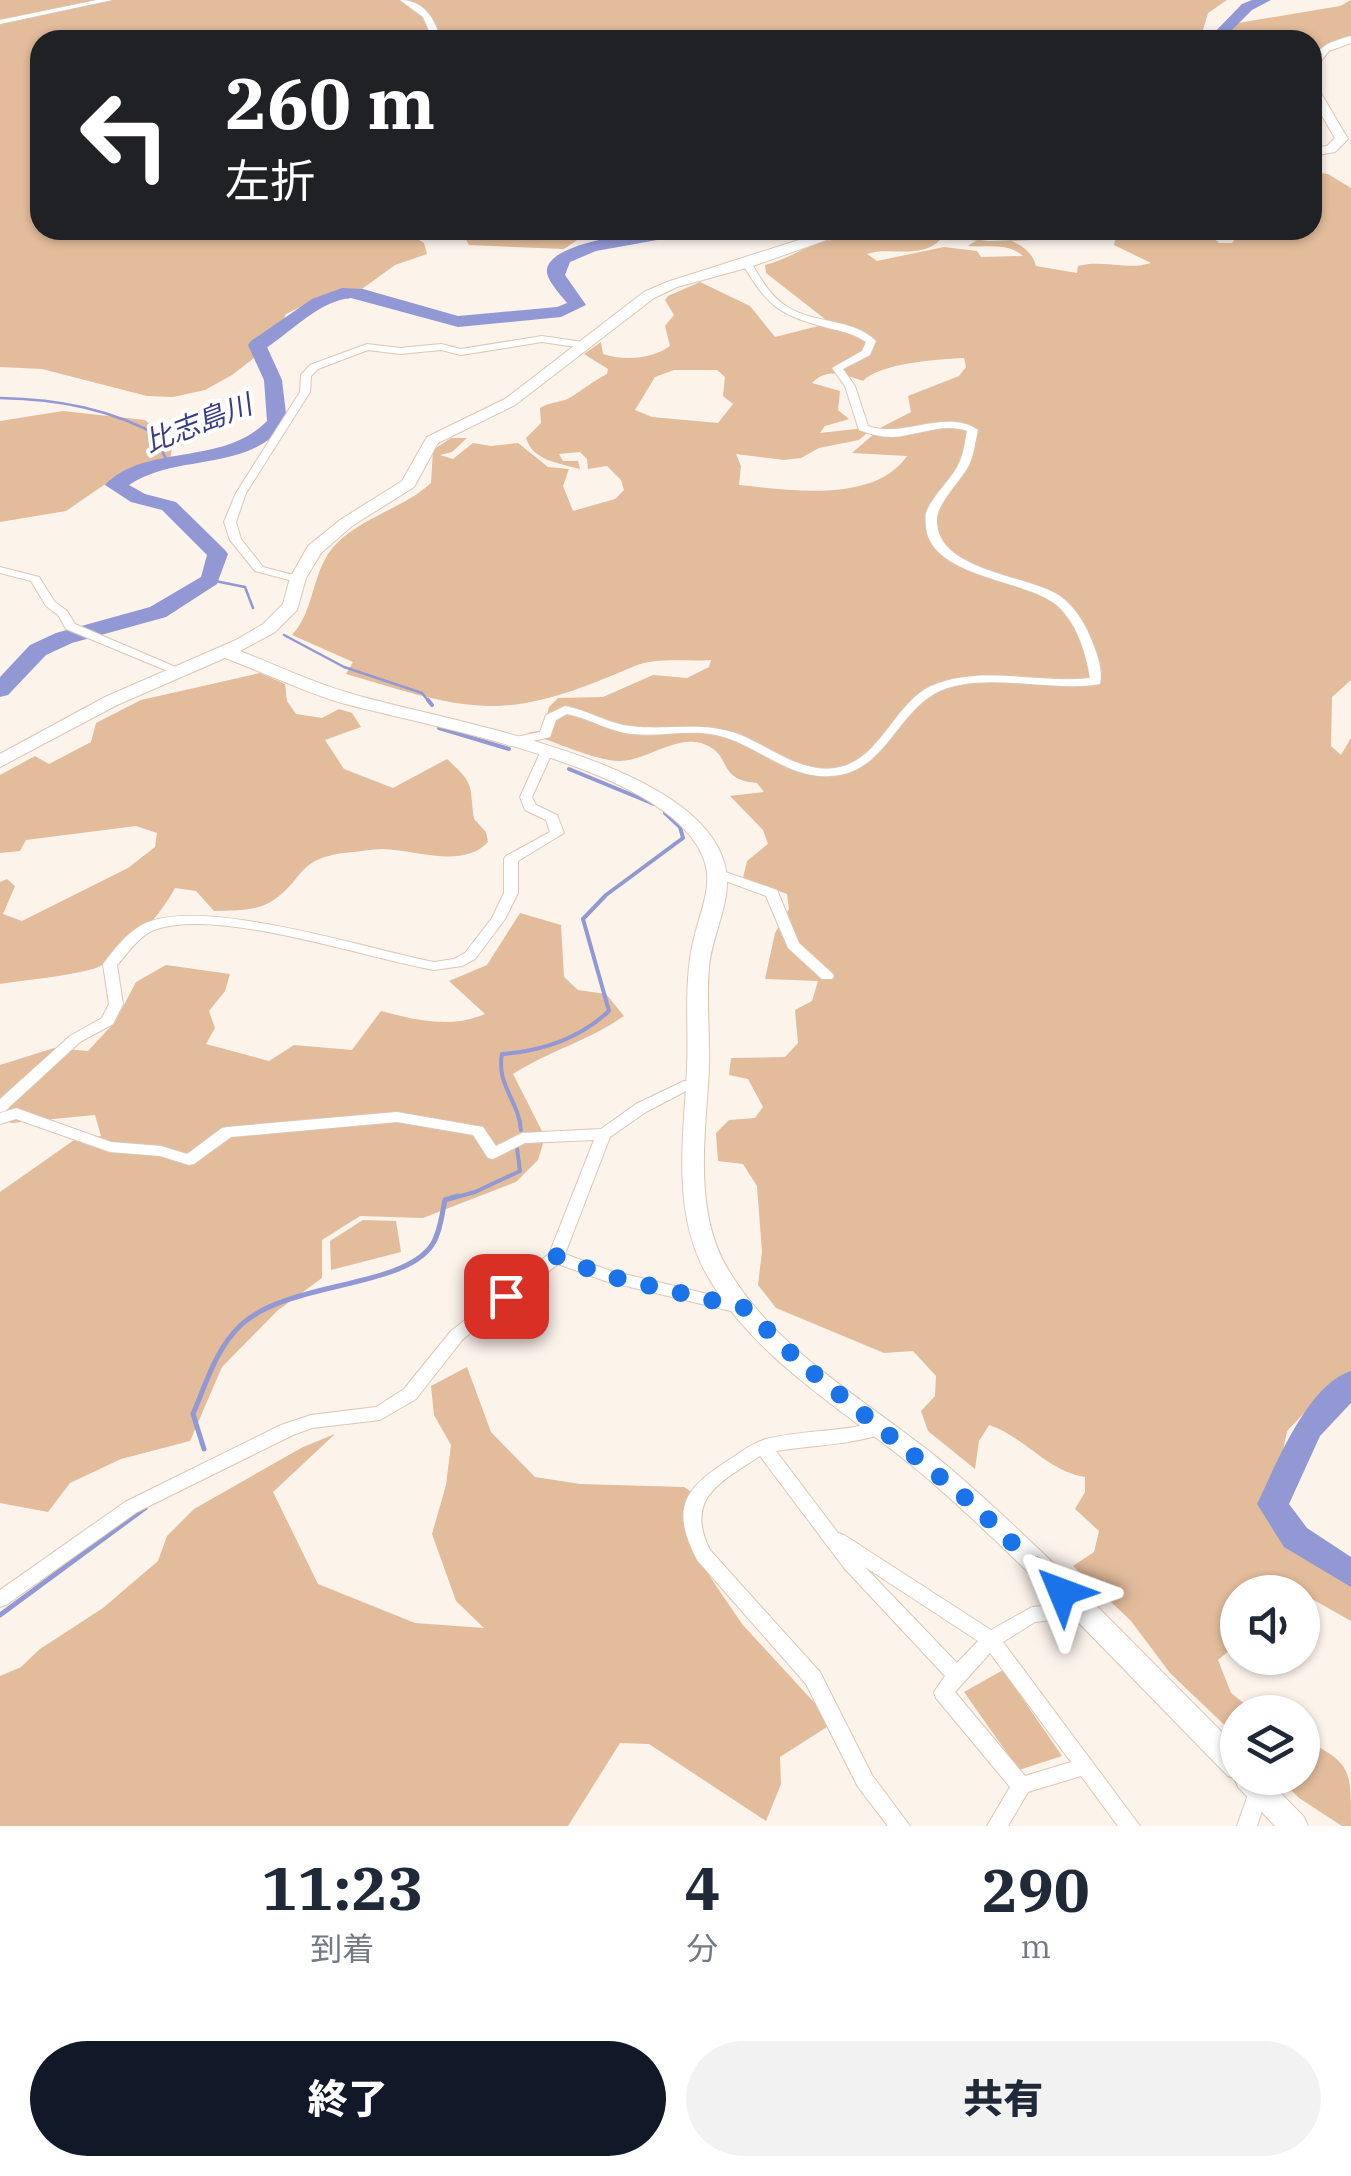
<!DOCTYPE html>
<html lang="ja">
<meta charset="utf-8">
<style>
:root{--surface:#fff;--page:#f2f2f3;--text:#1f2937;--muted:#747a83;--accent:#111827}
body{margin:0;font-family:"IBM Plex Serif","Noto Sans JP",serif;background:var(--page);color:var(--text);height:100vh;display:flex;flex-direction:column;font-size:38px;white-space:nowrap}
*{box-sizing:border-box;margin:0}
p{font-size:32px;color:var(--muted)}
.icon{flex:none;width:55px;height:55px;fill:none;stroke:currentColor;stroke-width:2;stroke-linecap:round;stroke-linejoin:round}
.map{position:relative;height:1826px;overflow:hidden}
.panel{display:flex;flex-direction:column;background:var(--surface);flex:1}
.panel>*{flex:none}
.guide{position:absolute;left:30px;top:30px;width:1292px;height:210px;border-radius:30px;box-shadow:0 2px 8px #0004;background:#202124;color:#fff;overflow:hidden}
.controls{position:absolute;left:1220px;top:1575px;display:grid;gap:20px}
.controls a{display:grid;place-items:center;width:100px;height:100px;border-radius:50%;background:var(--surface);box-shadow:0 2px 8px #0004;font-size:50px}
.pin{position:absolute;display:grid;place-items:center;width:85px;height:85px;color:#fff;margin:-42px;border-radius:20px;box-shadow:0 5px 15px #0006}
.me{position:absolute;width:110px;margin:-55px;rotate:314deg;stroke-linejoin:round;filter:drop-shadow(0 0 8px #0008)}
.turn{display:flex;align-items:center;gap:35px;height:210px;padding:0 30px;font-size:45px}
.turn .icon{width:130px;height:130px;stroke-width:2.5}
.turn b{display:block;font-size:70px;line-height:85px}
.eta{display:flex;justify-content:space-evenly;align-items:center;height:170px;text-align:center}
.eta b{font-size:60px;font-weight:800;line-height:70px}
.button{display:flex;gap:20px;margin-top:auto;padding:20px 30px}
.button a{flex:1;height:115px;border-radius:60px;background:var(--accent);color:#fff;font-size:40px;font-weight:800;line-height:115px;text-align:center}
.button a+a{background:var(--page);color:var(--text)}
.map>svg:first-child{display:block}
.green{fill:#e2bc9b;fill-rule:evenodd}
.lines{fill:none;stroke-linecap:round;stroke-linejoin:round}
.stream-far2{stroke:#9198d4;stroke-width:2.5}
.stream-far1{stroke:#9198d4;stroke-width:4}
.stream{stroke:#9198d4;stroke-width:5}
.river{fill:#9198d4;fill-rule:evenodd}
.street-casing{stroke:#dcc7b4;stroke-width:2}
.secondary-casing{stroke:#dcc7b4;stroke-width:2}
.street{fill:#fff;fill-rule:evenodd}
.secondary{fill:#fff;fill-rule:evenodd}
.route{stroke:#1a73e8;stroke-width:18;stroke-dasharray:0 32.4}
.labels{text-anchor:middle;stroke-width:8;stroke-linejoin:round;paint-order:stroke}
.far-water-label{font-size:28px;font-style:italic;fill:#3b3b83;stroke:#fff}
</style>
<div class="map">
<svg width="1351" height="1826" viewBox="0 0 1351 1826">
<rect width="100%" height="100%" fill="#fcf3eb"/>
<path class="green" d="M0,0H1227L1208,13L1202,33L1224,37L1238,23L1340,6L1351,0V36L1320,49L1313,63L1312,40H40V230H403L424,243L427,254L395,265L348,299L325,295L286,314L272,344L232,375L205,390L173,397L147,396L42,369L0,367Z
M1313,172L1328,174L1351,188V680L1332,697L1331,746L1341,755L1351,738V1375L1330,1386L1287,1431L1275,1490L1288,1532L1312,1561L1351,1578V1621L1298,1591L1238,1592L1237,1644L1218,1660L1231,1693L1255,1712H1238L1237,1737L1170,1673L1131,1621L1073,1566L1094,1552L1099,1531L1075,1509L1085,1492V1477C1047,1471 1025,1437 989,1425L979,1441L975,1469L928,1431L921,1411L935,1396L936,1376L913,1351L884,1353L776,1308L758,1285L762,1252L757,1186L743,1164L718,1161L716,1133L729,1120L755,1118L763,1107L748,1079L729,1075L731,1058L785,1057L798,1043L795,1010L812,1001L818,981L765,979L775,933L789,909L787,894L743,878L747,861L768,844L763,830L730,796L764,792L757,783C716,780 733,755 704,744C677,734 646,761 619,761C596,761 551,740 527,733L543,730L549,707L558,698L603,697L653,675L687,678L709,667L711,660C688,662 656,657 635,666C589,685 540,707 488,706C441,705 392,687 346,674L353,662L292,635C316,609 311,569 337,543C363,517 404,508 431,483L433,450L451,438H467L452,452L440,455L453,459L473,443L491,446L518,443L548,467L569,469L563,486L573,511L615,499L624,490L621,480L607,466L588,469L587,459L580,452L559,454L563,461H578L580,469C559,463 533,461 526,438L541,423L540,408C551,401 562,403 571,397C584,389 593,381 607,374L608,369L584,354L601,342L603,354C624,361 653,359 670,346L665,326L674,315L665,300L668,296L700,282L750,306L775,337L830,323L766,273L765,265C783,261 799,250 817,244C856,231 896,231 936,236L940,240C921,260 888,246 867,254L877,261L944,247L977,251L981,257L1023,256C1007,242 985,248 968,246C987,229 1030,239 1036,266L1077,273L1078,266C1104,259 1126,271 1151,263L1114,245L1115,240C1134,234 1190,222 1207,233C1212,236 1215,240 1219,243H1232L1242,230H1312ZM964,358L966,367L959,376L908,396L911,412L882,427L852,453L907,456C874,504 789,490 739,485L741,466L736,454L784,460L801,458L819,448L859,440L874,427L820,433L825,426L849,419L838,410L840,391L812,383C828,367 843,375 863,381C879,363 940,359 964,358ZM674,370H717L725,377L723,396L733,404L718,423L652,417L635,410L655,377Z
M460,230H605L586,234L564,249L469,245Z
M63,411L145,420L173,444L170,459L104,485L66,511L0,522V421Z
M260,673L285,684L287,701L296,714L322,718L339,709L352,713L361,727L325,740L344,769L393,788L447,759C476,786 469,783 474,819L486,832L488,842C463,869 416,850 383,849C370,849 357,852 344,853C297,859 304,879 275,899C258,912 234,910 214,911L196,891L175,888C162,914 121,960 93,969C63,977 30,979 0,984V882L7,879L15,886L3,914L22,921L128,868L155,847L157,833L136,826L26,840L20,851L0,853V775L35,756L49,764L91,742L96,723L141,700Z
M520,913L561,925L564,977L578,990L606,994L624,1016C590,1040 549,1051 513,1074L545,1137L538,1160L516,1182L423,1218L360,1216L322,1240V1278L277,1311L222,1367L190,1441L121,1459L70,1483L48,1512L0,1503V1192L77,1138L101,1136L95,1115L11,1123L0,1116V1065L54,1048L88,1051L115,1022L136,982L166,965L230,974L225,991L209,1011L215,1028L206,1044L269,1061L294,1045L352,1050L381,1011C416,1020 450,1029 485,1014L449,981L487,965Z
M363,1220L396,1221L401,1252L331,1270L330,1241Z
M467,1367L491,1432L535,1477L580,1484L684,1487L696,1495L702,1565L742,1624L833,1723L780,1757L781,1784L766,1821L649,1744L620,1743L568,1826H0V1676L21,1667L40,1649L103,1608L158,1561L167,1536L194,1509L303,1447L335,1434L273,1492L318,1584L415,1623L484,1628L456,1601L432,1534L446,1485L451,1445L434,1415L431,1386Z
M1003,1670L1062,1756L1019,1770L964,1692Z
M1303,1738C1351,1765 1351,1765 1351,1826H1342L1299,1798L1279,1778H1302Z"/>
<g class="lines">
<path class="stream-far2" d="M0,398C58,399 112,409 163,438V453L168,462L180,464
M210,580L245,587L253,608
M284,635L344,667L422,693L430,703"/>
<path class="stream-far1" d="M428,700L432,705
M439,728L509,749
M569,769L654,804
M521,1130C519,1101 496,1085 502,1054C543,1051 579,1039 609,1011L583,919L606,895L683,838L680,827L665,813
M449,1199L475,1192L520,1171L517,1148"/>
<path class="stream" d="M204,1449L193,1414C206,1384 216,1348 241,1325C288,1281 402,1289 432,1245C440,1233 442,1214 445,1200L458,1196
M0,1615L145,1508"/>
<path class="river" d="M1252,0H1271L1252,10L1222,40H1207L1242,4Z
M657,230H693L685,235L596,251L570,262L565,275L586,305L561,317L458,327L351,298C319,301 294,330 267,347L282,380L287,422C246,474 179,452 129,485L145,494L176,502L225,550L228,554L217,584L166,617L72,643L46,655L8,695L0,697V677L30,645L56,633L150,607L201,577L207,555L162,510L131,502L105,485C145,443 222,467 267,421L264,380L248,345L251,341L312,299L342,288L363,289L458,316L557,307L567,303C561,295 545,279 547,269C552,242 634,234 657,230Z
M1351,1371V1403L1320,1436L1289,1504L1307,1528L1351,1557V1587L1284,1547L1257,1504C1276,1465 1307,1385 1351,1371Z"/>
<g class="street-casing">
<path id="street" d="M97,0H112L0,24V20Z
M400,0C424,0 435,19 441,40H433L423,17Z
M789,230H799L810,240L802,242Z
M744,261H750C760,277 769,295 786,306C813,324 853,318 876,341L870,355L843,369L855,386L868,426C904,439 945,408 978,430C975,442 974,456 968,467C960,481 937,504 937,519C935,571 1026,574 1060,596C1074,606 1085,623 1091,639C1097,653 1103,669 1100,684C1051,693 977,669 934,694C894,718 883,774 830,776C787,779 755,743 716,735C688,729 660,737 632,734C609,732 589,718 567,714L556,720L550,737L511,746L507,745L505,742L507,739L540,732L546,715L565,706C588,710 608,724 630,726C669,731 705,720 743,736C771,748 802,773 835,768C880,762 893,704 931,686C981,664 1038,684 1090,678C1086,652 1076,620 1054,603C1021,579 933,577 926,528C926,526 925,515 926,513C932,495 953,479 960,461C964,452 965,441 967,431C943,422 917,436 892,437C880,437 870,434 859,430L845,386L832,368L862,351L866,342C854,334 842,331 828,328C779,315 768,307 742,263Z
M542,336L583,342L588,345L583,348L542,342L461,355L441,350L400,354L368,350L318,369L311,376L310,392L246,493L236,522L241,539L263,567L301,577L303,579L297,582L255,571L230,540L224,522L236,493L300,392L301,375L310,365L367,344L400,348L441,344L461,349Z
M0,567L39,577L55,602L67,611L75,624L185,671L183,674H175L66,629L58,615L46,606L31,581L0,573Z
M546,749L552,753L532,797L536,805L557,815L564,833L518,861V893L505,919L475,959L462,966L434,970C365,958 220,908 157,929C140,934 129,952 117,965L123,1004L113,1024L80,1042L5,1111L0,1112V1099L70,1036L102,1018L109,1004L103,964C113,951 126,934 140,926C195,893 369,950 434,962L454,959L465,953L492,918L504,893V859L506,856L550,832L546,820L525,810L520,797L540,753Z
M717,869L777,890L799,943L832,973L834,976L832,979H822L788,948L766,896L712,876L710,873Z
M684,1081L702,1083L704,1087L697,1092L686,1091L646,1112L610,1137L565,1254L608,1270L745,1303L747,1307L745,1311L739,1313L605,1281L558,1264L463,1339L416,1399L380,1420L312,1428L293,1435L137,1512L6,1605L0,1607V1590L125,1502L281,1425L311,1415L376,1407L404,1389L451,1331L549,1254L594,1140L525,1143L493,1159L488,1158L473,1135L397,1122L231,1137L194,1164L189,1165L160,1156L110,1152L16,1119L0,1124V1113L16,1108L111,1142L161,1146L187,1154L222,1128L227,1127L397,1112L483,1127L496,1146L522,1133L601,1129L636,1104Z
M883,1420L889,1422L892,1427L889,1432C852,1445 814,1445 776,1451L838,1533L844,1535L991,1630L1032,1607L1082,1603L1088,1606L1091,1611L1088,1616L1035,1622L1003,1642L1140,1826H1118L1081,1776L1028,1792L1008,1826H987L1010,1787L936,1698L934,1692L945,1676L844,1568L760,1456C721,1482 684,1498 710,1550L820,1672L872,1775L910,1826H888L858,1787L806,1684L697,1560C670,1507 684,1488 732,1458C743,1450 753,1443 766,1439C805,1429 844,1433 883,1420ZM865,1567L978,1641L957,1663ZM990,1653L1071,1762L1025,1776L955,1692Z
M1259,1780L1266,1783L1269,1789L1257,1826H1237L1252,1783Z"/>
</g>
<g class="secondary-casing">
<path id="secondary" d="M1351,36V43L1329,51L1312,72C1312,47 1329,42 1351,36Z
M1312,85L1318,88L1348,139L1335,152L1312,156V148L1327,146L1335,138L1312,99Z
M830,230H855L750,267L677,287L654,298L515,405L438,443L414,487L352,526L321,553L306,578L297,610L275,632L240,651C276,665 311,682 349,693C442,721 693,758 724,862C735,896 712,933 709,967C706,1001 710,1034 709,1067C706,1134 692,1211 729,1271C781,1357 877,1406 951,1469C1052,1556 1143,1654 1238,1748V1778H1266L1304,1817L1308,1826H1275L1238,1787L1234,1778L1228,1776C1131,1678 1038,1576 935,1485C858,1417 758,1366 707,1275C671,1211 684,1137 687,1068C689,1023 683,978 695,934C701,910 713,885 704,860C671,765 424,727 335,701C298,689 262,672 225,658L117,705L0,767V754L105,697L236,640L263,624L283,604L290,578L308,546L340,520L402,481L427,437L505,399L644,292L667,282Z
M915,230L990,233L1140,230L1133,234L990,241L922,234Z"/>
</g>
<use href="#street" class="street"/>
<use href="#secondary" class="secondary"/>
</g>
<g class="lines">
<path class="route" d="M506,1296L556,1256L604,1275L745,1308L800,1362L973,1504L1062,1592"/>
</g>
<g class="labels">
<g class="far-water-label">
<text transform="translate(198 423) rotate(-21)" y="10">比志島川</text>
</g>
</g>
</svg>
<div class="controls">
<a><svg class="icon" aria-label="sound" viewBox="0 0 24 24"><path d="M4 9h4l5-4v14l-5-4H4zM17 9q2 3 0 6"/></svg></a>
<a><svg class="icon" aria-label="layers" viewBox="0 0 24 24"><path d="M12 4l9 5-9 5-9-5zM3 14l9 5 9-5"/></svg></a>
</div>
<div class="pin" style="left:506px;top:1296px;background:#d93025"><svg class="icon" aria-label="arrive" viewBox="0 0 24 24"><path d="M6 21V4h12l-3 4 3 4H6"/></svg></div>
<svg class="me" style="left:1062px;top:1592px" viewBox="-20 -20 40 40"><path d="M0-17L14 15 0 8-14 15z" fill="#1a73e8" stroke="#fff" stroke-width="4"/></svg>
<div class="guide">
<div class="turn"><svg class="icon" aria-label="left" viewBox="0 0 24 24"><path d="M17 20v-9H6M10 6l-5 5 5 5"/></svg><div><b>260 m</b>左折</div></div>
</div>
</div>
<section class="panel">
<div class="eta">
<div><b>11:23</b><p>到着</p></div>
<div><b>4</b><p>分</p></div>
<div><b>290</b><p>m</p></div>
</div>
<div class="button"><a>終了</a><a>共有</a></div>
</section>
